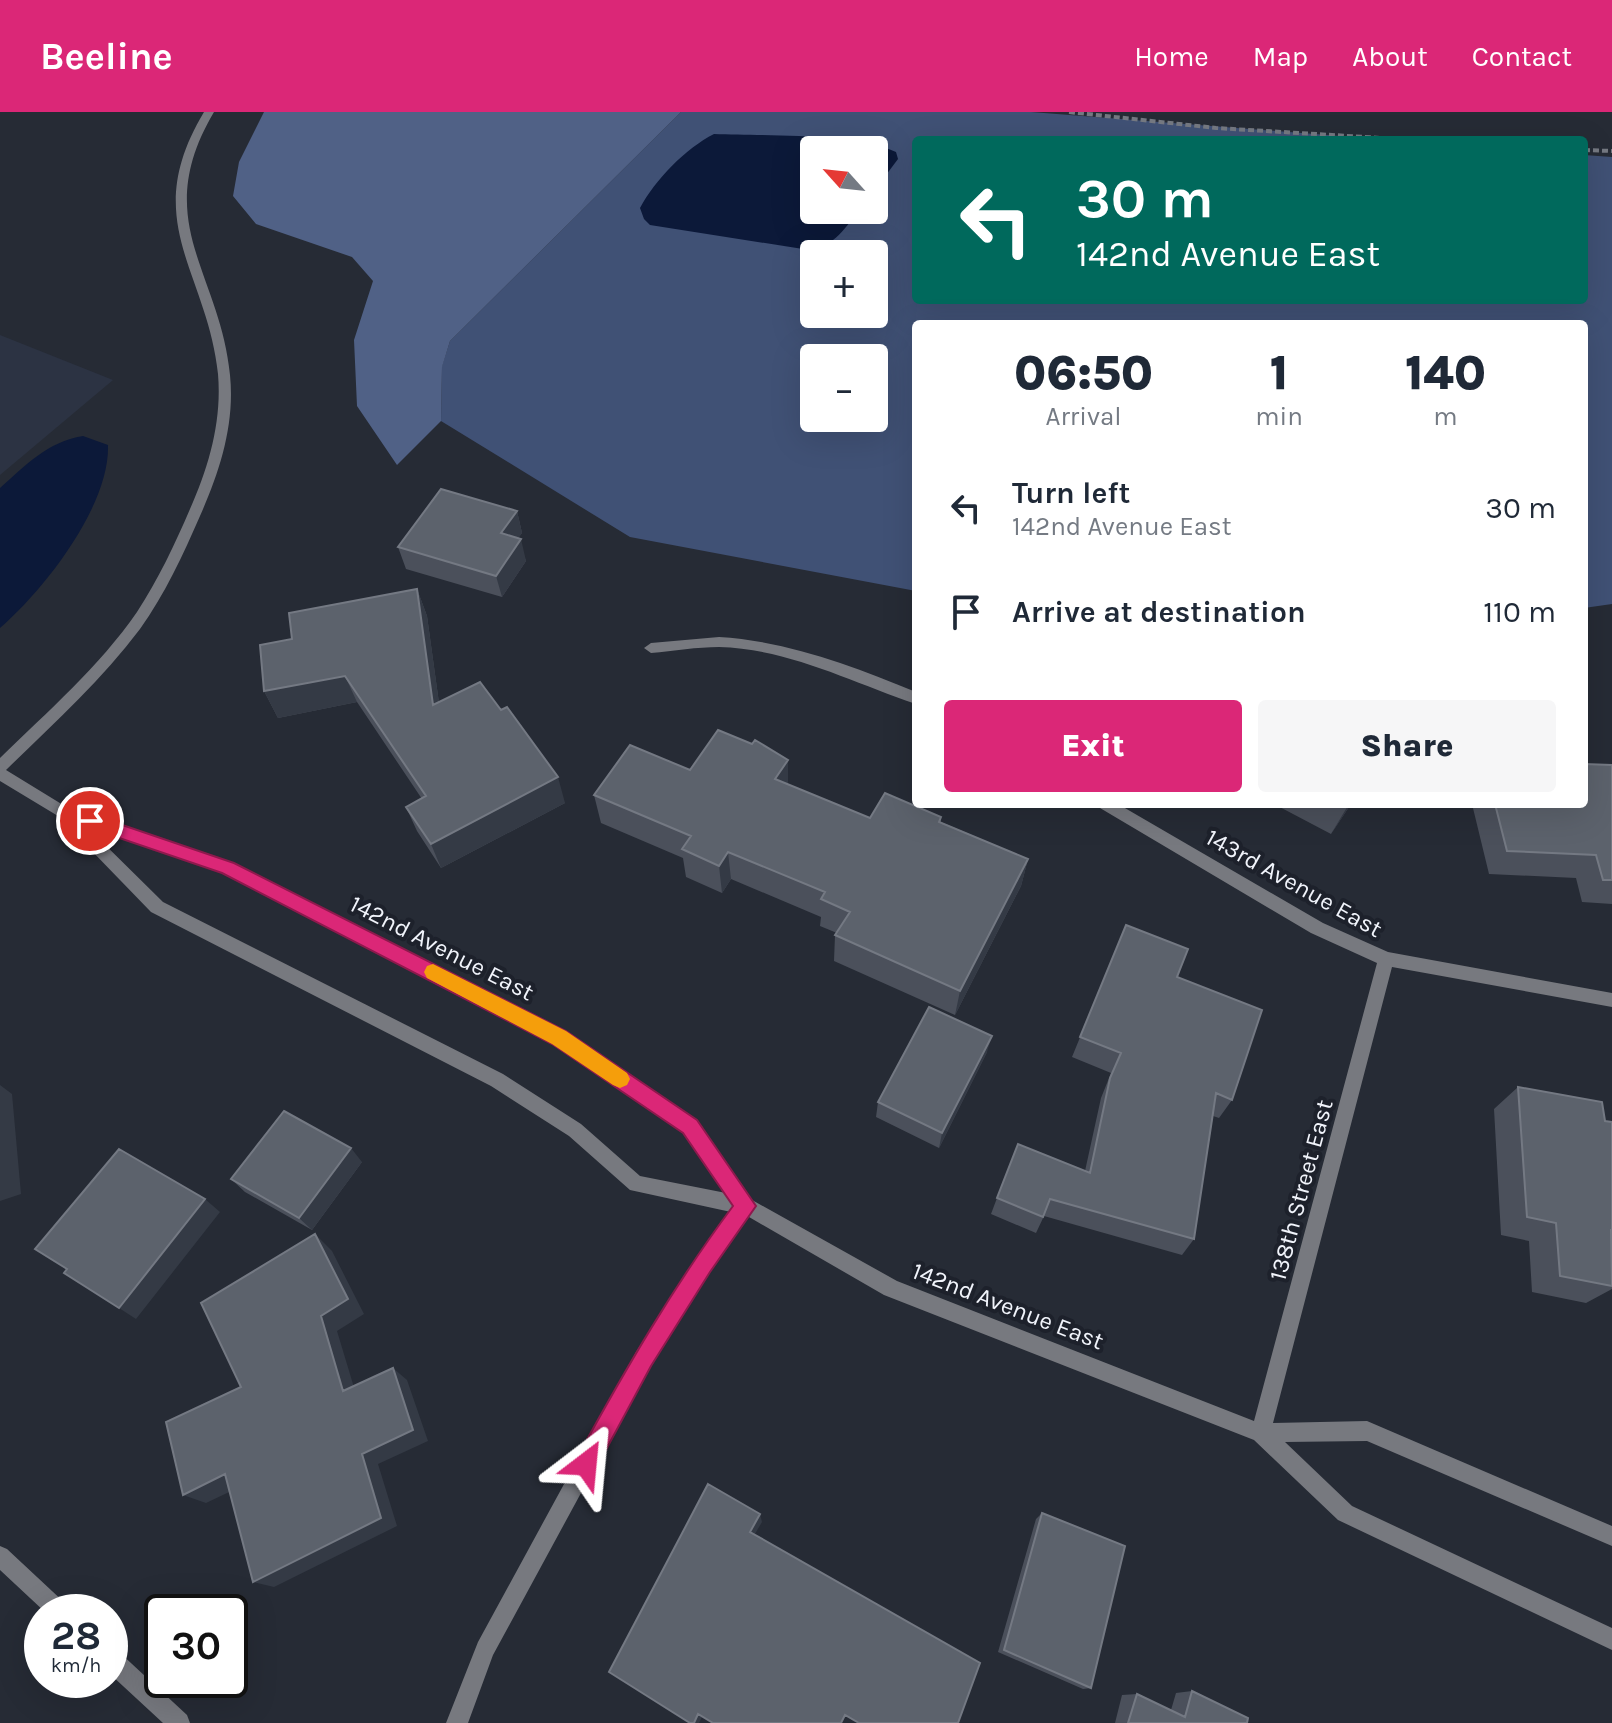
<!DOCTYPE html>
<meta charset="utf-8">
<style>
:root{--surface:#fff;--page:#f6f6f7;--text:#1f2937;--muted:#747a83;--accent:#db2777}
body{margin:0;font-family:Karla,sans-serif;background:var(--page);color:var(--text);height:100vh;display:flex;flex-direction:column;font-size:30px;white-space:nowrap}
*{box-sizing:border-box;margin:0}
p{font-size:26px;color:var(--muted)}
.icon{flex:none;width:44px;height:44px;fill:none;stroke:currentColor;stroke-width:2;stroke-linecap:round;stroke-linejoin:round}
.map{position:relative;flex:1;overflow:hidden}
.side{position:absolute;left:912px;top:208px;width:676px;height:488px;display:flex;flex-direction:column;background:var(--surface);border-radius:8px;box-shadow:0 8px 32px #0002}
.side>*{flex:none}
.guide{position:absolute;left:912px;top:24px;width:676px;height:168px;border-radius:8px;box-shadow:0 8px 32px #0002;background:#00695c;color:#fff;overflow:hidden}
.needle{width:52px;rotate:297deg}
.tools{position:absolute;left:800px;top:24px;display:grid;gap:16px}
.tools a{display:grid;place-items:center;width:88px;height:88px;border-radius:8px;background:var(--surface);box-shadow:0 8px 32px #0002;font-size:40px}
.speed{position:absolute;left:24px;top:1482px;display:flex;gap:16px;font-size:40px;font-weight:700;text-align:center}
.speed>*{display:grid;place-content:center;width:104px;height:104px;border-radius:50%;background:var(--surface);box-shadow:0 8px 32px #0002;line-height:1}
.speed small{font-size:20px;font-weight:400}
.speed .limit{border:4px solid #111;border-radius:12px;background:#fff;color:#111}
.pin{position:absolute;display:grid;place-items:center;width:68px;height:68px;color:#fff;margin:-34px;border:4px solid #fff;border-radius:50%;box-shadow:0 2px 8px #0007}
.me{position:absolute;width:88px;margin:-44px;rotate:29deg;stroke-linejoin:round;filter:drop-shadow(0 0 6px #0008)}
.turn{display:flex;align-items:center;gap:28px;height:168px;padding:0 32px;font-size:36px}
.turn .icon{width:104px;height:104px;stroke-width:2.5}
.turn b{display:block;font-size:56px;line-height:68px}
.eta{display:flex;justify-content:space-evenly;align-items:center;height:136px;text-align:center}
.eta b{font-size:48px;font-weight:800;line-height:56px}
.primary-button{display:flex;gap:16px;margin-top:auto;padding:16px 32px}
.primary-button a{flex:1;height:92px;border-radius:8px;background:var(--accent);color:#fff;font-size:32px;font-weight:800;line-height:92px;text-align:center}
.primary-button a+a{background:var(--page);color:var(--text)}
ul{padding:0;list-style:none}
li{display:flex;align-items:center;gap:24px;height:104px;padding:0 32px}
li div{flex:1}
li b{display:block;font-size:30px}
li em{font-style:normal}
header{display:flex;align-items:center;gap:48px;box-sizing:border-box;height:112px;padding:0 40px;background:var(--accent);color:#fff}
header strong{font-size:38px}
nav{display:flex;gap:44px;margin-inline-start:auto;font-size:28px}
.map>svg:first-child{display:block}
.built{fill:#2c3343}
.green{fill:#405175;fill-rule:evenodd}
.forest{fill:#506186}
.water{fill:#0c1939}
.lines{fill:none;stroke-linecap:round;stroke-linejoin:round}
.path{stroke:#757982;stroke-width:4;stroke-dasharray:6 3;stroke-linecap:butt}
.street{fill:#77797f;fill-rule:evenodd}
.wall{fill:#4b505b}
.shaded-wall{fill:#343a45}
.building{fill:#5c626c;stroke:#747983;stroke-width:2}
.route{fill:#db2777;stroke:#8e194d;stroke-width:2}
.slow{fill:#f59e0b}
.labels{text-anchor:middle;stroke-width:8;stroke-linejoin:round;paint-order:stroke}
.street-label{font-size:24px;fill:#f1f4fb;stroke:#1d212b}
</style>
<header>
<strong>Beeline</strong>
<nav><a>Home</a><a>Map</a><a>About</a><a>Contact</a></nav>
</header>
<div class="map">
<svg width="1612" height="1611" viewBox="0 0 1612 1611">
<rect width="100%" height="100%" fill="#262b35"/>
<path class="built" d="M0,223L113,268L0,363Z"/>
<path class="green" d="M681,0H1031L1391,28H916V188H1584V43L1612,45V492L1584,496V212H916V479L630,425L441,309L442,254L450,229ZM814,38H874V98H814ZM814,142H874V202H814ZM814,246H874V306H814Z"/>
<path class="forest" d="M264,0H681L450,229L442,255L441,309L397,353L357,294L354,228L373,169L352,145L256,112L233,84L239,50Z"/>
<path class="water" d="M714,22C764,24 854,21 896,40L898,47L874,79V38H814V98H859C842,120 833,137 803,137L650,113L644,107L640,96C655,68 686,36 714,22Z
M83,324L108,333C110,394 44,478 0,516V376C26,353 47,330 83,324Z"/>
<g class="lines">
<path class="path" d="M1069,0L1216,16L1415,28
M1584,38L1612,39"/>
<path class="street" d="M204,0H214C149,110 220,159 230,263C235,312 220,359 200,404C183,443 165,482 140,517C101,569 52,613 6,658L68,696L234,751L565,921L696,1009L752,1088L897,1169L1254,1309L1377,851L1311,821L1100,696L1097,692H1118L1323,811L1388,840L1612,881V895L1392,855L1273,1311L1367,1309L1612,1414V1434L1367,1329L1285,1330L1352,1394L1612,1516V1538L1338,1408L1254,1328L884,1183L749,1105L710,1158L650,1254L493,1543L468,1611H446L478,1530L636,1240L696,1146L731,1100L630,1078L569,1024L491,974L151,800L58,704L0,669V646C48,599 99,555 137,500C158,468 175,432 190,397C209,354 222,309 218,262C207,158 138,110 204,0ZM87,715L223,761L553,931L684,1021L726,1081L640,1064L581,1012L503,962L163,790Z
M719,525C787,529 853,554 916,580V592C851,570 789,537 719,535C697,535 674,539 651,541L644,536L651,531Z
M0,1434L7,1437L67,1493L70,1500H45L0,1458Z
M110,1536L118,1539L187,1603L190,1611H163L110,1562Z"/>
</g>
<path class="wall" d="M517,399L522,421L518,426L526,449L502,485L406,457L398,435Z
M417,477L427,504L439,591L565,691L441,756L417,719L406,695L422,687L357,590L278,606L264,579L292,527Z
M1612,653V792L1582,790L1576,766L1489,762L1472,692H1584Z
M788,673L870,706L941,705V710L1028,747L1021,774L955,903L834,849L835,823L837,821L820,814L821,805L731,767L722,781L686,765L683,746L601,711L594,683Z
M1274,692H1351L1331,722Z
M1126,813L1177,865L1232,988L1219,1006L1213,1004L1194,1127L1182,1143L1044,1104L1036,1121L991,1102L997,1086L1085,1059L1101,986L1111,961L1072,945Z
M987,940L939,1036L876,1005L878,990Z
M1518,975L1605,1009L1612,1010V1177L1586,1191L1532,1180L1529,1129L1501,1123L1494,997Z
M362,1050L312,1118L245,1080L231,1067Z
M1042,1401L1091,1576L1083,1577L998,1540L1036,1407Z
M1192,1579L1247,1611H1115L1122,1583L1137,1582L1171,1598L1176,1581Z"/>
<path class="shaded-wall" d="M517,399L522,421L506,443L501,421Z
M521,427L526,449L502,485L496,464Z
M417,477L427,504L443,620L433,593Z
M345,564L357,590L278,606L264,579Z
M788,648V677L775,667Z
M558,665L565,691L441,756L431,732Z
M1349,692H1351L1331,722Z
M728,740L731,767L722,781L719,754Z
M1028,747L1021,774L955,903L960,879Z
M992,924L987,940L939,1036L942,1021Z
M0,973L12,982L21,1082L0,1089Z
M351,1036L362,1050L312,1118L299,1106Z
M205,1087L220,1100L136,1207L119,1196Z
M315,1122L332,1139L364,1202L337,1219L359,1292L343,1279L321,1204Z
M393,1256L407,1268L428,1329L378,1352L397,1414L274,1475L253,1470L362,1342Z
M225,1362L246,1372L206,1391L183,1383Z
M760,1402L762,1410L752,1427L750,1420Z
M698,1602L703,1603L699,1611H694Z"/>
<path class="building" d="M441,377L517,399L501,421L521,427L496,464L398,435Z
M417,477L433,593L480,570L501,598L507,595L558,665L431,732L406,695L426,684L345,564L264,579L260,533L292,527L289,501Z
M718,618L752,632L755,628L788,648L775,667L870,706L885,681L941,705L939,710L1028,747L960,879L835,823L850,800L821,787L825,780L728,740L719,754L682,737L691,724L594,683L630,633L690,658Z
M1584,652L1612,653V768H1603L1596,743L1507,739L1495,692H1584Z
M1126,813L1188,837L1177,865L1262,898L1232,988L1216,981L1194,1127L1050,1087L1043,1105L997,1086L1018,1032L1090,1061L1110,966L1121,941L1080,925Z
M929,895L992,924L942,1021L878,990Z
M1518,975L1602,990L1605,1009L1612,1010V1118H1611L1612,1174L1560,1164L1556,1111L1527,1105Z
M284,999L351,1036L299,1106L231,1067Z
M119,1037L205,1087L119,1196L64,1161L67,1157L35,1137Z
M315,1122L348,1187L321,1204L343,1279L393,1256L413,1318L362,1342L381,1406L253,1470L225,1362L183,1383L166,1310L241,1275L201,1191Z
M708,1372L760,1402L750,1420L980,1551L958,1611H859L845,1603L841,1611H713L698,1602L694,1611H690L609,1560Z
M1042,1401L1125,1434L1091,1576L1004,1538Z
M1192,1579L1248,1606L1247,1611H1128L1137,1582L1185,1605Z"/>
<path class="route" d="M90,702L234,751L566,919L697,1008L756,1094L710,1160L651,1254L594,1360L586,1364L578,1360L574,1352L578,1344C625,1258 674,1173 733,1094L683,1021L552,932L222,761L84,714L82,709L84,704Z"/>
<path class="slow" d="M433,852L566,919L627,961L630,967L627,973L620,976L613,973L552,932L427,866L424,860L427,854Z"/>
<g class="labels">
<g class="street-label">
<text transform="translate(1294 771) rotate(29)" y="8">143rd Avenue East</text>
<text transform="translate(442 836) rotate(27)" y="8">142nd Avenue East</text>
<text transform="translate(1301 1078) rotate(-75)" y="8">138th Street East</text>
<text transform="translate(1008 1194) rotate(21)" y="8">142nd Avenue East</text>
</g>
</g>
</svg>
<div class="tools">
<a><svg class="needle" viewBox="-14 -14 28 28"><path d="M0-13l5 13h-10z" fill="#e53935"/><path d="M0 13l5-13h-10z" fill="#747a83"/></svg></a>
<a>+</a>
<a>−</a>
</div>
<div class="speed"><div>28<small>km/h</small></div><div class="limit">30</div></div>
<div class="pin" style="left:90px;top:709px;background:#d93025"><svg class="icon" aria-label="arrive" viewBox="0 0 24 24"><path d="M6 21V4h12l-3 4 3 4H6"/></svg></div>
<svg class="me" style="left:586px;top:1352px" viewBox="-20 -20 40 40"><path d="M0-17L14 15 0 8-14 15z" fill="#db2777" stroke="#fff" stroke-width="4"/></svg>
<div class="guide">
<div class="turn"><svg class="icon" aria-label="left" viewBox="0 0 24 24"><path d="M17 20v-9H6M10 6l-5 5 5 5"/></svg><div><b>30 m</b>142nd Avenue East</div></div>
</div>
<section class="side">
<div class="eta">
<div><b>06:50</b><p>Arrival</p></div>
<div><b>1</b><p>min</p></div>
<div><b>140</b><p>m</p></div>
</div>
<ul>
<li><svg class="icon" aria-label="left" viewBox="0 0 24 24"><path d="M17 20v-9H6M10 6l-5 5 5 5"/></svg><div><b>Turn left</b><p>142nd Avenue East</p></div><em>30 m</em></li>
<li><svg class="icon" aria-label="arrive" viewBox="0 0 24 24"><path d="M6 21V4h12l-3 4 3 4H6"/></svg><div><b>Arrive at destination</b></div><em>110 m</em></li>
</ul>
<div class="primary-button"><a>Exit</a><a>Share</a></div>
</section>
</div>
